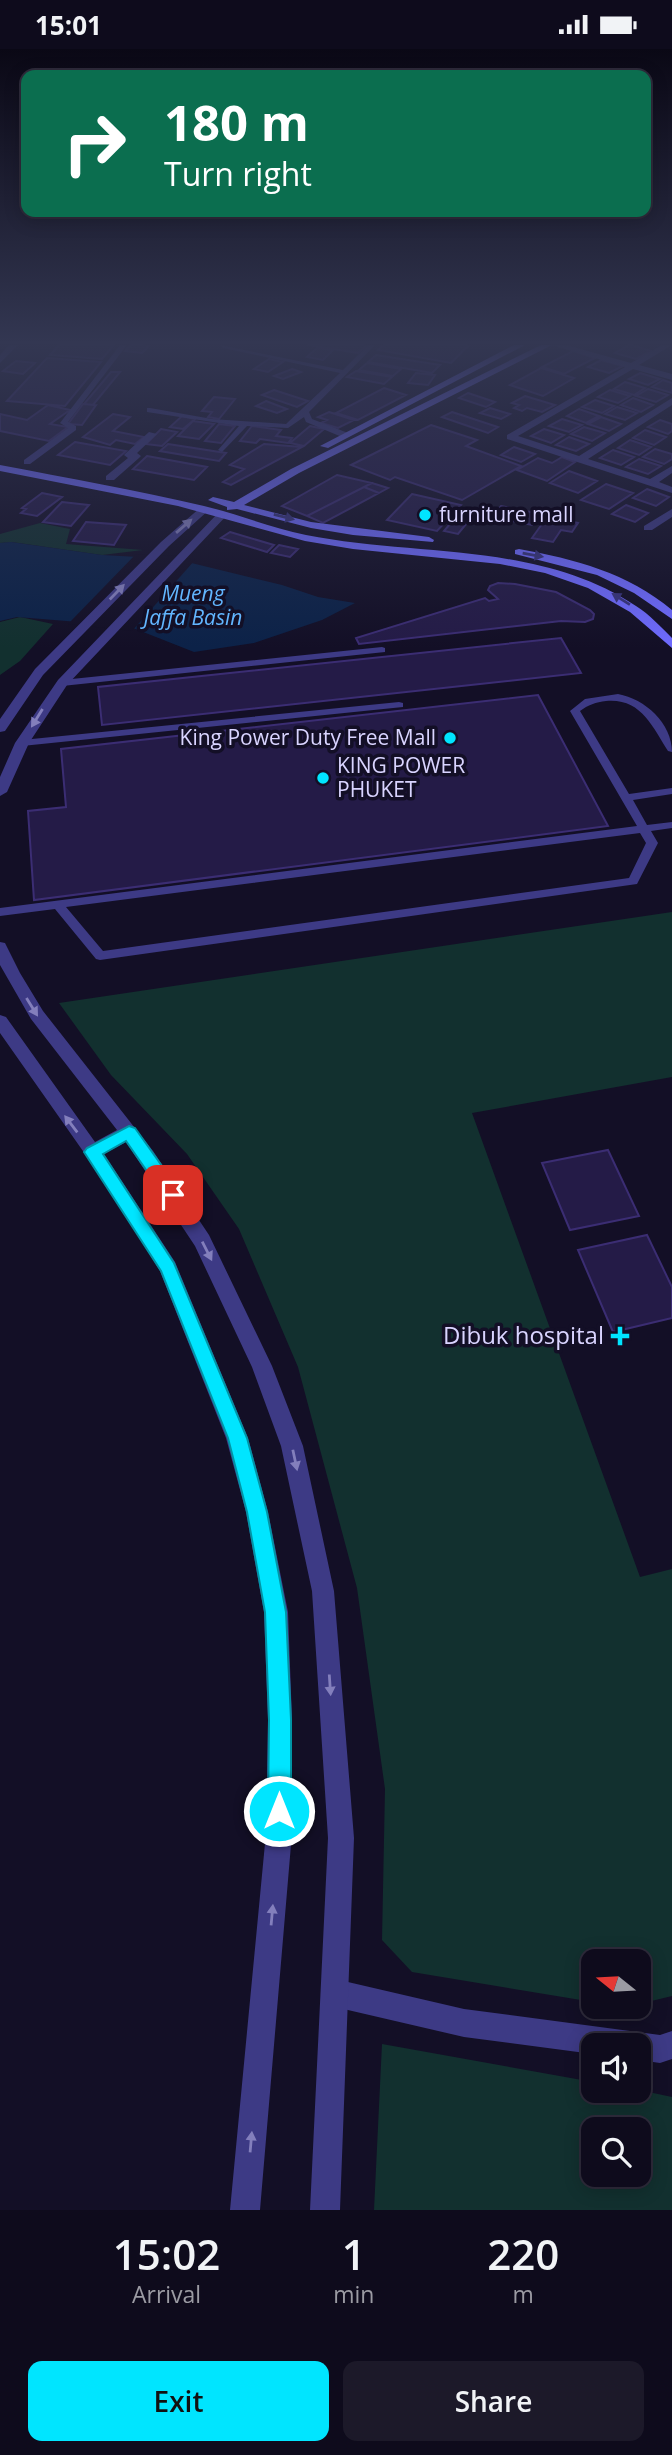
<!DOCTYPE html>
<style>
:root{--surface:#0e0b1c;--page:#1c1929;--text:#f1f3f6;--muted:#9b9ba3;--line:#2e2b3b;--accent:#00e5ff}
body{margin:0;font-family:"Open Sans",sans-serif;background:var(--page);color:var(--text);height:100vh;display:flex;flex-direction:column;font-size:26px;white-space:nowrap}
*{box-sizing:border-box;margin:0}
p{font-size:23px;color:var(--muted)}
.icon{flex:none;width:38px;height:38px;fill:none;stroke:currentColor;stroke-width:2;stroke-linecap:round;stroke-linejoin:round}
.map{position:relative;height:2161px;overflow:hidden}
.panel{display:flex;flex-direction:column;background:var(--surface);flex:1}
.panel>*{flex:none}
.top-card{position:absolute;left:21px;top:21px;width:630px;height:147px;border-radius:14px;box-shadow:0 4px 18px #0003,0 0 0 2px var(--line);background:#0b6e4f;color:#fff;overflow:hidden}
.needle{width:46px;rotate:288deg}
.buttons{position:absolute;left:581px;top:1900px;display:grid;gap:14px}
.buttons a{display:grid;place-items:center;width:70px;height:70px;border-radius:14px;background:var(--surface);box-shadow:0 4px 18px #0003,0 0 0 2px var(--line);font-size:35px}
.pin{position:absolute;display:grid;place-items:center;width:60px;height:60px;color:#fff;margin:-30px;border-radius:14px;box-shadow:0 4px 10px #0006}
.me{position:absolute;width:77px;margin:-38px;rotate:0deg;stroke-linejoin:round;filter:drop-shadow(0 0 5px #0008)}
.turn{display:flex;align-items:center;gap:24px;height:147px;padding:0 28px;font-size:32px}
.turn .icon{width:91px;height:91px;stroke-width:2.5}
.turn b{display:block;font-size:49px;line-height:60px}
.eta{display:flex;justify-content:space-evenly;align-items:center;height:119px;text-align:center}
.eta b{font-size:42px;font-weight:600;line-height:49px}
.action{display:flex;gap:14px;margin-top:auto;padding:14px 28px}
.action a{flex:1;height:80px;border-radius:14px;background:var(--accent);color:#111;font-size:28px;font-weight:600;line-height:80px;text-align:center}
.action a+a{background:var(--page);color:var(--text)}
.status{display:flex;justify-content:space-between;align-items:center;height:49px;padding:0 35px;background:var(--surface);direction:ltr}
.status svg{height:19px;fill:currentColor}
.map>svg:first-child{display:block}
.green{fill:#12302f;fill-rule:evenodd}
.water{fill:#0c2248}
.pier{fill:#130f26}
.building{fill:#241b47;stroke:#3b2d73;stroke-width:2}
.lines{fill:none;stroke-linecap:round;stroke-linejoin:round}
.service{fill:#3d3a85;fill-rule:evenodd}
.minor{fill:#3d3a85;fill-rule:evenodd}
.tertiary{fill:#3d3a85;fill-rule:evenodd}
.secondary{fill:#6f6bff;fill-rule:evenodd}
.oneway{fill:#38347d}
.oneway2{fill:#837fbc}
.route{fill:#00e5ff;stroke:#0095a6;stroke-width:2}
.poi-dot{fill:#00e5ff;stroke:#130f26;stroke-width:2.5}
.labels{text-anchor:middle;stroke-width:7;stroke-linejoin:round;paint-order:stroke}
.far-poi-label{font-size:21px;fill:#d9d4ff;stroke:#130f26;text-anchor:start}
.far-water-label{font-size:21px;font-style:italic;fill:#62b6ff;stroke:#130f26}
.poi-label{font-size:24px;fill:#d9d4ff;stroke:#130f26;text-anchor:end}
</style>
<div class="status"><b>15:01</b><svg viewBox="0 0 49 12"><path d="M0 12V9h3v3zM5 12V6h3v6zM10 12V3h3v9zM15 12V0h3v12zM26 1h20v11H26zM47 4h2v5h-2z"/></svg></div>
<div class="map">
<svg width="672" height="2161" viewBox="0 0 672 2161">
<rect width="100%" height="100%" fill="#130f26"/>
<path class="green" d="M40,474L70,480L66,495L143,501L102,506L12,493L0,494V485Z
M20,568L53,575L20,612L0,626V573Z
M672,863V1028L472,1064L640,1528L672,1520V1947L639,1955V1913H593V1953L412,1923L382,1891L385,1740L357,1539L298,1318L239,1180L187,1105L111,1026L59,954Z
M382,1995L593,2033V2042L639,2041L672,2048V2161H374ZM593,2081H639V2126H593Z"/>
<path class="water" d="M11,493L102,506L175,510L282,536L318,548L355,554L322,571L254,594L194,603L128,577L17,568L0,572V494Z"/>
<path class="pier" d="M136,505L176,507L195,511L132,582L68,575Z"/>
<path class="building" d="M59,296H114L102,310L50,306Z
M131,296H142L149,297L142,304L125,302Z
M308,296H363L366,297L358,304Z
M384,296H466L468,297L451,314L378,301Z
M629,296H632L651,302L636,310L615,304Z
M317,299L333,301L323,311L307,308Z
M573,302L595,309L564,325L542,318Z
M376,306L440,316L432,324L368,313Z
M47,309L101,313L65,357L7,352Z
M269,310L283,313L268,323L254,320Z
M601,311L623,317L609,324L588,318Z
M16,312L35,314L23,325L3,322Z
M367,314L401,320L393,327L359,321Z
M541,319L574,329L543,347L510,336Z
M292,320L301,323L283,330L274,327Z
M356,322L392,328L384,335L347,328Z
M111,323H120L93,356L84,355Z
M416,324L435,326L428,336L408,334Z
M640,324L660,330L648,336L629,330Z
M663,331L672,334V344L652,338Z
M625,333L645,339L634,346L614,340Z
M384,339L406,346L358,371L336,364Z
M648,340L668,346L656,353L636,347Z
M274,341L308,352L297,358L262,346Z
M610,341L630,347L618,354L598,348Z
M468,344L495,353L486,358L459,349Z
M525,347L555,356L542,363L527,359L522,362L514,359L519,356L512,354Z
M214,348L235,350L219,370L208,368L212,363L202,362Z
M633,349L653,356L641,363L621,356Z
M595,351L614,357L602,364L582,358Z
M266,352L287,360L277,364L256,357Z
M83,355L96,356L82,376L68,375Z
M48,356L70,361L50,375L68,378L49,392L0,382V365L27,371Z
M617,358L637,364L625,371L605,365Z
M490,359L510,365L501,370L480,364Z
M579,360L599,367L586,374L567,367Z
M329,363L354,371L338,379L321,374L327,371L318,368Z
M452,363L498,378L488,384L442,368Z
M113,365L130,368L113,382L144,388L135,395L116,391L110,396L83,388Z
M182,367L195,370L183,380L170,378Z
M601,368L621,375L609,382L588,375Z
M562,370L582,376L569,383L549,377Z
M660,371L672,375V382L668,385L648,378Z
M193,372L214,375L199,390L178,387Z
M219,375L235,377L221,394L205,392Z
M431,376L477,391L466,397L521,417L462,451L395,428L390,431L351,416Z
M252,377L281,381L276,387L292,389L288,394L260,390L256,394L240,392Z
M310,377L324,380L304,397L290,394Z
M584,378L605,384L592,392L571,385Z
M161,380L177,383L162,397L146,395Z
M544,380L564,386L551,394L531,387Z
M645,381L666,388L654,396L633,389Z
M569,388L589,395L576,402L556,396Z
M630,391L651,398L639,406L618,399Z
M75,393L126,402L110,416L58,406Z
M168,395L226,404L219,412L160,402Z
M264,395L302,398L231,436L223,433L244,420L230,416Z
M514,398L535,405L521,413L501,406Z
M655,400L672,405V410L664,415L643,408Z
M613,401L634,408L621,416L600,409Z
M147,407L207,418L194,431L133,420Z
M562,408L575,413L547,432L517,421L538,409L552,414Z
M639,410L661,417L648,425L626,418Z
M569,422L597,432L578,444L550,434Z
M337,426L372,434L307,467L282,457Z
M372,434L388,439L379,444L364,438Z
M606,435L633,444L609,460L581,451Z
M364,438L379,444L323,474L307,467Z
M647,440L669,448L656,457L633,449Z
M42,444L62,448L37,467L21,464L26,460L22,459Z
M412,445L461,456L437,482L387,471Z
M62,453L89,456L71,477L43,473Z
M626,456L648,464L635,473L612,465Z
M501,457L540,465L532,476L492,468Z
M463,460L476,463L458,485L444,482Z
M547,468L578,474L572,483L561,481L553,493L532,489Z
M86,473L126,476L114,496L73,492Z
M230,483L274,496L267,503L221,489Z
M279,496L298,500L290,508L271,504Z
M498,534L515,535L556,543L590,561L594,565L593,570L585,573L561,572L359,595L356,589L485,549L489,552L498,550L488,541L490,537Z
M561,589L581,624L102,676L98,638Z
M538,646L608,777L34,851L28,762L66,758L61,700Z
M608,1101L639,1167L570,1181L542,1114Z
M647,1186L672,1238V1269L613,1283L578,1201Z"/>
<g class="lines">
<path class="service" d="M120,296H127L68,373L76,377V381L30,415H24V411L68,379L60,374Z
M220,296L343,321L368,296H375L309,363L312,370L348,384V388H342L306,373L304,368L288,379L247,377L222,403L218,401L239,377L147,363V359H150L212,370L286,375L340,324L223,299Z
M382,598L385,599V603L62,637L57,634L62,631Z
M618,645C645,650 672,674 672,703L668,702C652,677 641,649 606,652C596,653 588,656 580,662L629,745L672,739V745L633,751L647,776L672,773V779L651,782L658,794L637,835L100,911L96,910L55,860L0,867V859L637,777L570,662L585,650ZM640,784L646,794L629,829L103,902L66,858Z
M399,653L403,654V658L22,697L17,694L22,691Z"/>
<path class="minor" d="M9,296H18L0,314V306Z
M552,296H566L631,314L662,296H672L639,316L672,325V331L633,320L518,387L579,407L672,349V356L588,410L650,430L672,417V424L659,433L672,438V444L507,390V386L625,318Z
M149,383L157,385L137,404L141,407L139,409L114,431H106V427L128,409L124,406L126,404Z
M672,460V468L652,481H644V477Z
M335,1930L464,1960L660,1986L672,1982V2010L660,2014L639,2011V1997H593V2005L464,1988L335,1958L325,1954L321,1944L325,1934Z"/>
<path class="tertiary" d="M201,458L210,460L169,497L43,626L5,682L0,683V670L35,620L161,493Z
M219,463L228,465L67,636L29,694L7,743L0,747V728L15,694L58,631Z
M0,893L5,894L20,924L43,962L153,1102L209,1186L272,1317L303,1397L334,1542L354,1789L340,2161H310L328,1789L312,1542L281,1397L252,1318L195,1197L126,1093L104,1105L175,1213L248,1389L268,1463L288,1563L292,1671V1784L260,2161H230L266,1784L268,1671L264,1563L246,1463L226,1389L160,1222L104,1132L0,984V966L6,968L95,1093L117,1081L31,970L0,916Z"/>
<path class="secondary" d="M514,296H525L328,399L320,397Z
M541,296H552L299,424L244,456L311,473L429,488L434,491L433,493L353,486L311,479L237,460L227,461V458L208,451L213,448L234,453L291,420Z
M0,416C68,429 136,441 204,457C238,465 271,479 306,486C416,508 538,492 636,557C649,565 661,578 672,589V599L630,563L588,539L545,524L500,515L353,500L305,492L178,457L0,422Z
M519,500C575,510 628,524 672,561V570L634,544L597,526L515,505V501Z"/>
</g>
<defs><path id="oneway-solid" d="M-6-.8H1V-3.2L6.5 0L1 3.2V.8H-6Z" transform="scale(1.75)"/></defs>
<g class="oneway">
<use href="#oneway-solid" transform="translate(284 468) rotate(14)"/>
<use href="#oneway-solid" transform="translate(533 506) rotate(10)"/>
<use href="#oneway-solid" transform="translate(621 550) rotate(-148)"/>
</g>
<g class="oneway2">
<use href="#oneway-solid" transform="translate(184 477) rotate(-41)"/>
<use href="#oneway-solid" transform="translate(117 543) rotate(-46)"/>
<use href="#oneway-solid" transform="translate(37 669) rotate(122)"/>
<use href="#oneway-solid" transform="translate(32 958) rotate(58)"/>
<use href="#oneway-solid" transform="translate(71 1075) rotate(-127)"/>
<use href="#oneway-solid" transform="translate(207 1202) rotate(63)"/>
<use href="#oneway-solid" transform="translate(295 1411) rotate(78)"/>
<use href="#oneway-solid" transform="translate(330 1636) rotate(86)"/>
<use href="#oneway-solid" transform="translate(272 1866) rotate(-85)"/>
<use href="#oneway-solid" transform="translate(251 2093) rotate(-85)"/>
</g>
<linearGradient id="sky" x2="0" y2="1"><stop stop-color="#0a0815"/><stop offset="0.49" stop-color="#333752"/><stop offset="1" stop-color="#333752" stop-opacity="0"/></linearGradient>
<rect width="672" height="599" fill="url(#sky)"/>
<path class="route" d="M129,1077L135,1079L179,1141L181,1146L179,1151H167L126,1092L103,1105L174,1214L247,1389L267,1463L286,1563L291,1671V1762L287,1770L279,1773L271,1770L268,1762L269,1671L265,1563L247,1463L228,1389L161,1222L84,1103L87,1099Z"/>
<g class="poi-dot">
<circle cx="425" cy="466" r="7"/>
<circle cx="450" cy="689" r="7"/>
<circle cx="323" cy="729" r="7"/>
<path d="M616.5 1276.5h7v7h7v7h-7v7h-7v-7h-7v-7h7z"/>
</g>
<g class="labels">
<g class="far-poi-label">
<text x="439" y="473">furniture mall</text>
<text x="436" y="696" text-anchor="end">King Power Duty Free Mall</text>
<text x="337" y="724">KING POWER<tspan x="337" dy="24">PHUKET</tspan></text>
</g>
<g class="far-water-label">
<text x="193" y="552">Mueng<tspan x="193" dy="24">Jaffa Basin</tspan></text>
</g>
<g class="poi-label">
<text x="604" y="1295">Dibuk hospital</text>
</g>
</g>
</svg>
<div class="buttons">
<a><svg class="needle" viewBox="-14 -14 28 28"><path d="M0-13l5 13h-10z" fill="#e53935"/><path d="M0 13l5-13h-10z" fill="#9b9ba3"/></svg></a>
<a><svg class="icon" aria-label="sound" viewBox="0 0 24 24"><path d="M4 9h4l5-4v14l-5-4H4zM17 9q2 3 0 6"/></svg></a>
<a><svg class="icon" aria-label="search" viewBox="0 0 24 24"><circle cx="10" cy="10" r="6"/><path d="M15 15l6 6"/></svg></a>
</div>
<div class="pin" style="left:173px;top:1146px;background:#d93025"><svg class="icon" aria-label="arrive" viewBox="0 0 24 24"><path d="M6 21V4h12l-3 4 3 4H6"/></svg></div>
<svg class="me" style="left:279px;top:1762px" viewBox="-20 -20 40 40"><circle r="17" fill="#00e5ff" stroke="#fff" stroke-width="3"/><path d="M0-11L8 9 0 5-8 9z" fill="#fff"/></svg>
<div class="top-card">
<div class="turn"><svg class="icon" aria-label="right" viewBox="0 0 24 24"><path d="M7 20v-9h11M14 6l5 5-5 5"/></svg><div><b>180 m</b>Turn right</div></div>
</div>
</div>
<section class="panel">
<div class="eta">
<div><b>15:02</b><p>Arrival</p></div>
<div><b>1</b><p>min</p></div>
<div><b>220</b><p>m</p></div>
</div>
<div class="action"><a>Exit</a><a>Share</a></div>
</section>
